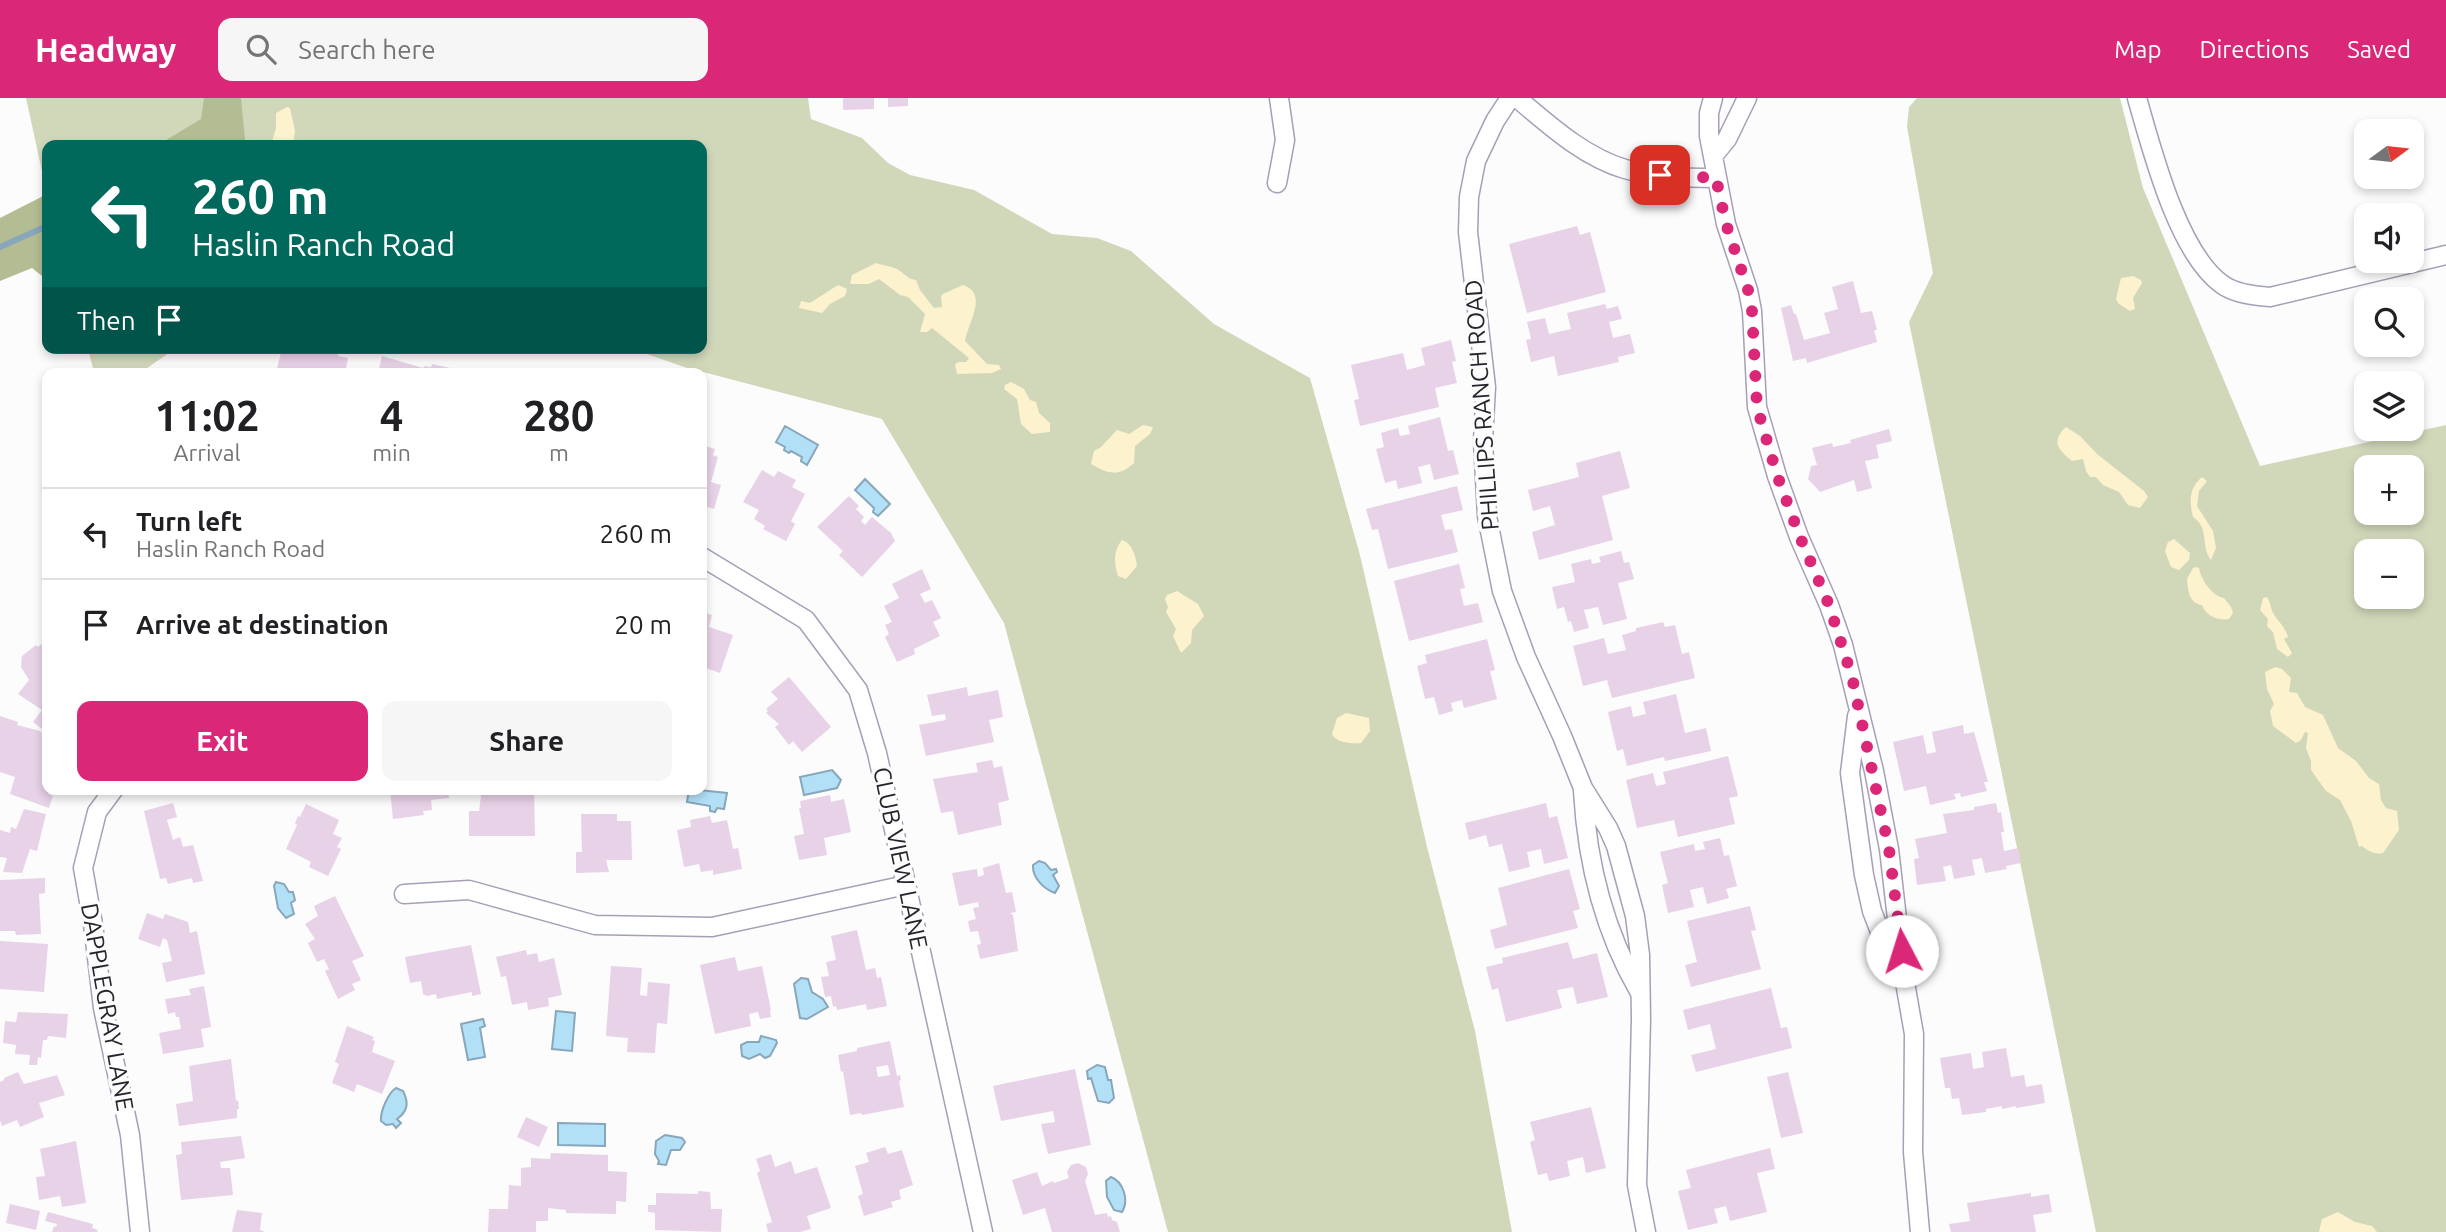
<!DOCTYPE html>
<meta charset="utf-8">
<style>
:root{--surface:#fff;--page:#f6f6f6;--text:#202124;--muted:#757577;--line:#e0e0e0;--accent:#db2777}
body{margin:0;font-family:Ubuntu,sans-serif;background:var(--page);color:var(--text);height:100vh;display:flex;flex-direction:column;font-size:26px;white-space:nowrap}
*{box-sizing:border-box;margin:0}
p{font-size:23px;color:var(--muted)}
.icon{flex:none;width:38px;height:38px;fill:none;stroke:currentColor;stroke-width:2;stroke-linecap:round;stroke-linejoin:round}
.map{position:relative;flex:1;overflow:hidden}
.side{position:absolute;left:42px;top:270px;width:665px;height:427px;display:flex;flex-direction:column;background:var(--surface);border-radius:14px;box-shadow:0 4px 10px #0003}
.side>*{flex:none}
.hud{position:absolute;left:42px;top:42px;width:665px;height:214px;border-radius:14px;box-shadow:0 4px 10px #0003;background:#00695c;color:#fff;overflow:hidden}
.needle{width:46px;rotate:75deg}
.controls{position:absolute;left:2354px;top:21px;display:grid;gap:14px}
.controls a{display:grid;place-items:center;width:70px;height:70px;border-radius:14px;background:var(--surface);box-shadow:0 4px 10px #0003;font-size:35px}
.pin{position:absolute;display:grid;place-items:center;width:60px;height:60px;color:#fff;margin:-30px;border-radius:14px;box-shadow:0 4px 10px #0006}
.me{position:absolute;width:77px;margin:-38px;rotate:355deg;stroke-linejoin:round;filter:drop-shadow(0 0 5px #0008)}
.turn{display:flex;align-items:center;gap:24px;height:147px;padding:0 35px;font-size:32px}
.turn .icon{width:91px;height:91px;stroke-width:2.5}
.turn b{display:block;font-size:49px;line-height:60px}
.then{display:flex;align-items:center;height:66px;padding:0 35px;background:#0003;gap:14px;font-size:26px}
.eta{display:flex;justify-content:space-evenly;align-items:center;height:119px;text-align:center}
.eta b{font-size:42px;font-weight:700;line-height:49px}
.action{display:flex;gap:14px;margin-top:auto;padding:14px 35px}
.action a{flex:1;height:80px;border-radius:14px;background:var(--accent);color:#fff;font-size:28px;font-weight:700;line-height:80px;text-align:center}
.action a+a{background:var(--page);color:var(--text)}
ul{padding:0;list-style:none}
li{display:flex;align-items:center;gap:21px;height:91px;padding:0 35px;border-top:2px solid var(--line)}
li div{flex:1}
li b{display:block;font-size:26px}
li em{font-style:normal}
header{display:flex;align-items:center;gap:42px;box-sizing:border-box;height:98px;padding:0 35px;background:var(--accent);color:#fff}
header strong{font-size:33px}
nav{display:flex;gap:38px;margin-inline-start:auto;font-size:24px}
.search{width:490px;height:63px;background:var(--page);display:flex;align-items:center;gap:18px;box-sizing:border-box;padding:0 24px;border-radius:14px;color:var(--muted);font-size:26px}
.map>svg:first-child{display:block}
.green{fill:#d1d8ba;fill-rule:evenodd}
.forest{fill:#b3bc92}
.sand{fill:#fcf2cd}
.water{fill:#b2e0f7;stroke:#88a7ba;stroke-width:2}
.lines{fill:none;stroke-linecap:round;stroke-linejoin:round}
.stream{stroke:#88a7ba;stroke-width:6}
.building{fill:#e7d2e7;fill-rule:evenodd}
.minor-casing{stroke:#a89eb6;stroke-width:21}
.minor{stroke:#fff;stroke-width:18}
.route{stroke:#db2777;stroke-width:12;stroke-dasharray:0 21.6}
.labels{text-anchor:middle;stroke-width:7;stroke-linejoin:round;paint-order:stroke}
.street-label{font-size:24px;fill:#27232d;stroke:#fcfcfc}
</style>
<header>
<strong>Headway</strong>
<div class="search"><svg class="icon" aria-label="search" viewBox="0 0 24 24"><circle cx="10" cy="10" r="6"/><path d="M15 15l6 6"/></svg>Search here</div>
<nav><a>Map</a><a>Directions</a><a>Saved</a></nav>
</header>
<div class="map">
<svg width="2446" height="1134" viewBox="0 0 2446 1134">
<rect width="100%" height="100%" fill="#fcfcfc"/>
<path class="green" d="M26,0H808L811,21L862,40L888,65L910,77L974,92L1052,136L1097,140L1131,153L1214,226L1310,280L1360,457L1427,749L1475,933L1512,1134H1168L1004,525L882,321L684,269L630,250H702V47H47V96Z
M1917,0H2120L2143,90L2260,368L2446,327V1134H2096L1909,224L1933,175L1907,29L1909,9ZM2366,369H2412V415H2366ZM2366,453H2412V499H2366Z
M88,250H176L140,275H94Z"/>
<path class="forest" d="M204,0H241L245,42L235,47H158L201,21Z
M47,96V182L32,170L0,183V120Z"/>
<path class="sand" d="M287,9L290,10L295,33L293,47H271L276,30V15Z
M876,165C884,168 893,168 900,173C907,178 908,181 916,182L920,192L934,210L942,209L941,198L943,196L963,187C989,196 968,224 965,243L987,266L999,267L1001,271L992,275L957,276L955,266L959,264H966L969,260L932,230L927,234H920L925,216L908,199L900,197L879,181L869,186H850L852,177Z
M2133,178L2141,182L2142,185L2133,200L2135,211L2130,213L2119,206L2116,201L2121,180Z
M838,187L847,191L845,198L830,206L822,215L799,210L801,203L810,205Z
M1011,284L1024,291L1030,302L1036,304L1039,315L1050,325V334L1032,336L1021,326L1017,301L1004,291L1005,287Z
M1143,327L1153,329L1150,336L1135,348L1134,365C1119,379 1108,376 1091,366L1094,353L1101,349L1117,332L1129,336Z
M2066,329L2080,338L2097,356L2144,393L2148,399L2140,410L2128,407L2119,394L2103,387L2096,379H2090L2086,373L2083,361L2072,363C2059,352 2050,344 2066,329Z
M2202,379L2207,383L2199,393L2197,408L2213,433L2216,450L2211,462C2200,448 2210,430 2193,419C2189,403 2189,390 2202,379Z
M2174,441L2190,455L2189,462L2179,472L2171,469L2165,453L2168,444Z
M1122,442C1132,445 1136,458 1137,468L1126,481L1118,478C1114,465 1113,453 1122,442Z
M2196,469L2199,470C2201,482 2212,498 2224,500L2231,509L2233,515L2229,521C2218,523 2206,518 2202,507C2189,505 2188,493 2187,481L2193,470Z
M1177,493L1198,506L1204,518L1192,532L1191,545L1181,555L1173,538L1176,531L1166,514L1168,509L1165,501L1167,497Z
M2267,499C2271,505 2270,509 2273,515C2278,524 2285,528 2288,539L2284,541L2292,555L2288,559L2277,551L2273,534L2267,528L2268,521L2260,512L2263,500Z
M2275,569L2282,571L2291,580L2289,594L2297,595L2305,609L2323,617L2338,650L2356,663L2369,680L2379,686L2381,702L2386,710L2397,713L2399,732L2383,755C2375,757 2368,753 2362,748L2359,749L2351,723L2340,702L2326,693L2311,672V663L2306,650L2308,635L2305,634L2301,642L2296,645L2273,628L2270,613L2274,606L2267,591L2265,574Z
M1346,615L1369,620L1370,633L1361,645C1352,646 1336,645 1332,636L1337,620Z
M2338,1114L2355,1124L2372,1128L2377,1134H2319L2322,1121Z"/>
<path class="water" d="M785,328L818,347L807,367L801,363L802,359L791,353L789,355L784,352L785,349L776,344Z
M865,381L890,406L878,418L873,414L874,410L855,392Z
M832,672L841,682L837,690L804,697L800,679Z
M689,691L727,695L724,711L717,710L715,714L710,713V708L687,704Z
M1039,763L1045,765L1051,772L1056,771L1057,774L1053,777L1059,788L1055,795C1044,791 1032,780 1033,767Z
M276,784L284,786L289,794H293L295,802L291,805L294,816L286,820L278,810L274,788Z
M801,880L808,881L812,894L823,901L828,909L807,921L800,920L794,886Z
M556,913L575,915L572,953L552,951Z
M483,921L485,928L480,930L485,959L468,962L461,926Z
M761,938L776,942L777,945L770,958L765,960L760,956L749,961L742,958L741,947L747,944H759Z
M1097,967L1105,969L1108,982H1111L1114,1000L1109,1005L1098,1003L1091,980L1088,981L1087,973Z
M396,990L403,993C409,1005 408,1013 397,1021L401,1025L396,1030L393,1026L386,1027L381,1023C380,1014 388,995 396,990Z
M558,1025L605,1026V1048L558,1047Z
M665,1037L682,1040L685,1044L680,1052H671L666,1067L658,1066L659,1063L655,1056L656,1043Z
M1111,1079C1124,1084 1129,1103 1122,1114L1114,1112L1107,1099L1106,1083Z"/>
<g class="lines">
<path class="stream" d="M0,149L47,128"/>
</g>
<path class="building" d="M843,0H874V11L843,12Z
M888,0H908V8L888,9Z
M1577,128L1580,137L1590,134L1606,194L1527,215L1509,146Z
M1853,183L1861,215L1872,213L1877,232H1874L1877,244L1807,265L1806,260L1793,263L1781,210L1791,207L1794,216H1796L1804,242L1830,235L1824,215L1838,211L1832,189Z
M1605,206L1607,211L1618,208L1622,221L1609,224L1613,240L1630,236L1635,255L1618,259L1619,264L1558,278L1554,258L1531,264L1526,242L1531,241L1527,224L1545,220L1549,236L1571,231L1567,215Z
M1451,242L1456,263L1452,264L1457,285L1435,290L1439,309L1360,328L1354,302L1359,301L1351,267L1403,255L1407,272L1425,267L1421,250Z
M282,250L338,251V258L348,260L345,275H276Z
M382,258L423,270L424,268L431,269L432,266L450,270L449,275H378Z
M1440,319L1448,353L1453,352L1459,376L1434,382L1430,366L1418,369L1422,385L1398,391L1396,382L1385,385L1376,351L1384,349L1381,335L1398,330L1400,338L1410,336L1408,328Z
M1889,331L1892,343L1876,347L1879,360L1865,363L1872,390L1857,394L1854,382L1820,394L1808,381L1811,368L1817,367L1812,350L1832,345L1833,349L1851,345L1850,342Z
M702,347L715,351L713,357L718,359L711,384L721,387L714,411L702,407Z
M1620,353L1630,390L1602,398L1613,442L1539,462L1532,434L1555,427L1550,408L1533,413L1528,392L1579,379L1576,365Z
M762,372L774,379L778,373L796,382L792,389L805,396L791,423L795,426L786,443L763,431L765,428L754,421L759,412L743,404Z
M1457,388L1463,412L1441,417L1445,432L1452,431L1458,454L1388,471L1378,431L1372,432L1366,411Z
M849,398L859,408L856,411L864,419L861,423L865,427L872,419L891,435L895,443L862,479L839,457L843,453L817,429Z
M1621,453L1624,465L1629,464L1634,481L1618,485L1627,521L1603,527L1598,509L1584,512L1589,530L1574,534L1571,523L1568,524L1564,509L1557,511L1552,489L1575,484L1571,466L1591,461L1592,466L1601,464L1599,459Z
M1459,466L1465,490L1460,491L1464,508L1478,505L1483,524L1409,543L1394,483Z
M922,471L931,491L920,496L925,505L932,502L941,520L933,524L940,538L914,551L915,556L897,564L885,539L889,536L885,527L892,524L884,508L899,500L892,486Z
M702,514L712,517L709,529L733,537L720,575L706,570L702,581Z
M1663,524L1665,529L1675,527L1682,556L1689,554L1695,580L1612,600L1607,582L1583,588L1573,548L1604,540L1608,556L1626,552L1622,537L1636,533V530Z
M1487,541L1495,572L1490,573L1497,601L1464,610L1462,602L1451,605L1453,613L1439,617L1434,599L1425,601L1417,568L1427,565L1425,557Z
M47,542V635L33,624L42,612L18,596L29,582L21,569L22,558L36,547L38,549Z
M789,579L831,629L802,654L793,643L789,647L775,629L779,626L766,615L768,613L766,611L778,601L771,594Z
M967,589L968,598L998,592L1003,619L989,622L994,644L926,658L919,627L946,622L945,616L932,618L927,597Z
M1676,596L1685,635L1706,630L1711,653L1665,663L1664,659L1627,668L1623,651L1617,653L1608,614L1631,608L1633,619L1646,616L1643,604Z
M0,618L18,624L17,627L40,633L47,640V691H50L48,696L53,698L49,710L10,696L15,679L0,674Z
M1963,627L1964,636L1974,634L1988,684H1984L1987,693L1961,699L1960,695L1954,696L1956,701L1930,707L1926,688L1904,693L1893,644L1923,637L1927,656L1936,654L1932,634Z
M1728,658L1738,698L1729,700L1735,726L1678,739L1674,722L1637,730L1626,682L1653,675L1656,688L1666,686L1663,674Z
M992,662L994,670L1002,668L1009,702L998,705L1002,727L958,737L953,713L941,715L933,681L978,674L976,665Z
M390,691H448L449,700L431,702L432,712L423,713L424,717L393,721Z
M482,691H534L535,738H469V713H479Z
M830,697L831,704L844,701L851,734L824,740L827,757L799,762L794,738L804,736L799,710H801L800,703Z
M173,705L177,719L167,722L173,742L180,739L183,749L193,747L203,783L193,785L192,780L168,786L166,780L160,781L144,713Z
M1546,705L1549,720L1557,718L1568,760L1544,766L1541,751L1527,754L1530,769L1509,774L1502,746L1489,749L1486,737L1469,742L1465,725Z
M1996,705L1998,715L2001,714L2004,734H2001L2004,753L2018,750L2021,765L2006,768L2007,771L1985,775L1982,760L1972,762L1975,777L1954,781L1951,767L1943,769L1946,783L1917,787L1914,761L1919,760L1915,741L1947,735L1943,716L1974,712V709Z
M306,706L339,722L333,736L342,740L337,749L341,751L328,778L309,769L311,764L286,751L297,727L295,725L298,718L300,719Z
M24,711L46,716L37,753L30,751L22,775L3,774L7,760L0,759V732L10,735L11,729L16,731Z
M581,716H617V723H631L632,762H606L609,774L576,775V754H582Z
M710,718L712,725L727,722L733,751L738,750L742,771L713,777V772L701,774L699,766L684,769L677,732L691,729L690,722Z
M1720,740L1724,758L1729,757L1737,788L1726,791L1729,800L1707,806L1703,789L1690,792L1694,809L1668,815L1662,787L1668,785L1660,754L1694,746L1695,753L1705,751L1703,744Z
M999,765L1006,795L1012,794L1016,814L1010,815L1013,817L1018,853L980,861L977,847L981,846L978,833L970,834L968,823L976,821L973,810L979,809L978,804L959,808L952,775L977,771L978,779L984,777L983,770Z
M1569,771L1580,811L1573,813L1578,830L1495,851L1490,832L1507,827L1498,790Z
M45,780V795L39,796L41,836L16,837L15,833H0V782Z
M335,798L364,858L352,863L361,882L352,886L355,892L338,901L325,873L329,871L324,861L317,864L308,845L315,841L305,826L318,818L314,808Z
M1750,808L1756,832L1751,833L1761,871L1691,889L1685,867L1697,864L1687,823Z
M147,815L163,821L165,816L188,824L190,835L197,833L205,876L166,884L162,865L172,863L167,842L163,840L160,849L138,841Z
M857,832L866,872L875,870L877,880L881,879L887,908L867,912L866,906L837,912L836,908L833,909L831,898L825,899L821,879L829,878L826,864L836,862L831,838Z
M0,843L48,846L44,894L0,891Z
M1568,844L1573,861L1597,855L1608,899L1577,906L1573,889L1557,892L1562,910L1506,924L1498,890L1492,892L1486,869L1503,865L1502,860Z
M471,847L481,896L472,898V894L437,901L436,896L427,898L423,896L421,883L410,885L405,859Z
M526,852L527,857L537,855L539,864L554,860L562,897L548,900L549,908L528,912L527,904L512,907L506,878L501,879L496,859Z
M735,859L738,873L762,868L771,912H770L771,919L760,921L758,914L749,916L751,928L715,936L700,867Z
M611,868L642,870L640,897L647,898L648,884L670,886L667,926L657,925L655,955L627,954L628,940L606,938Z
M204,888L211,929L201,931L204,949L163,956L159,935L181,931L179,919H176L175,914L168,916L165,901L191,897L189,891Z
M1771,890L1781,930L1787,929L1792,950L1696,974L1691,957L1716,951L1710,926L1688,932L1683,912Z
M18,914L68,916L66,940L48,938L47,942H43L41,960L38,959L37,967H29L30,957L15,956L16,947L3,945L5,923L16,924Z
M347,928L374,939L372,942L375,943L372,954L395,963L382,996L357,986L354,994L332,985L339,966L335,964Z
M890,943L897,978L900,977L901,982L899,983L904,1009L862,1017L861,1015L850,1017L843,973L841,974L838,957L857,953V950ZM888,967L890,977L878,979L876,969Z
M2006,950L2011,979L2024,977L2026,989L2042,986L2045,1005L2016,1010V1008L2002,1011V1008L1986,1011V1014L1962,1017L1959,1000L1952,1001L1950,990H1945L1940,960L1971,955L1973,971L1984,969L1982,954Z
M231,961L236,1003L238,1002L239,1011H237V1020L179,1028L176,1006L193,1003L189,968Z
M1075,971L1091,1047L1048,1056L1041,1026L1055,1024L1053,1013L1001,1023L993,988Z
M18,974L24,986L57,977L65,997L39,1005L44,1019L20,1029L17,1022L2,1028L0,1022V984L4,982V980Z
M1788,974L1803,1035L1781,1040L1767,979Z
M1591,1009L1606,1070L1586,1075L1583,1059L1567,1063L1570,1078L1549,1083L1547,1075L1538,1077L1530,1044L1535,1042L1530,1024Z
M526,1019L548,1029L539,1049L517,1039Z
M241,1038L245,1060L220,1064L221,1070H230L233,1097L181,1102L176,1057L182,1056L181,1044Z
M76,1043L86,1105L62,1109L60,1098L39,1102L36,1079L45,1078L40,1051Z
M885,1049L888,1056L902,1052L913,1087L899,1092L901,1101L891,1104L893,1109L864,1118L858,1098L863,1096L855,1068L869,1064L866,1055Z
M1770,1050L1775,1071L1757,1075L1767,1114L1730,1123L1726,1108L1714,1111L1718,1125L1688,1132L1678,1093L1691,1090L1686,1072Z
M551,1055L608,1057V1073L627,1074L626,1104L616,1103V1116L566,1115V1112L548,1110V1123H536V1134H488L489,1111H508L509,1087L521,1088V1070L531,1069V1060L550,1061Z
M771,1056L775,1069L791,1063L795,1076L817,1069L831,1110L807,1118L811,1131L800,1134H768L766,1126L772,1124L757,1075L760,1073L756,1061Z
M1078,1065L1086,1069L1088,1076L1085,1083L1095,1117L1107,1115L1108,1119L1111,1118L1112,1122L1117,1124L1120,1134H1052L1045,1110L1023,1117L1012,1082L1037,1074L1042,1088L1053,1083L1054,1085L1069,1080L1067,1074L1071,1067Z
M698,1093L710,1094L711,1111H722L721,1134L655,1132V1115L648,1114V1107H656V1095L698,1096Z
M2031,1095V1099L2049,1096L2052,1114L2033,1117L2036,1134H1951L1949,1126L1970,1123L1967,1105Z
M10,1106L40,1113L36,1132L6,1125Z
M237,1112L262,1115L260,1132L265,1134H232Z
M48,1114L93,1126L92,1130L98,1132L97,1134H52L54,1128L56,1129L57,1126L45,1123Z"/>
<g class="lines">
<g class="minor-casing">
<path id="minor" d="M1510,0L1495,23L1476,63L1469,99L1468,134L1486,289L1483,343L1487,418L1502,493L1526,559L1562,638L1583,690L1608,730L1616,748L1635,818L1640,857L1641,921L1637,1087L1646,1134
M1517,0C1549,27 1584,59 1625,71C1655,80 1686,80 1716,80
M1713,0L1709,15V38L1726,126L1748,192L1752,213L1757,309L1777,378L1799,439L1829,507L1843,547L1874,673L1889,751L1903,873L1914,936L1913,1054L1920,1134
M2137,0C2152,52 2178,156 2223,187C2236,196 2255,198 2270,199L2446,157
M1714,57L1727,41L1747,0
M1277,85L1285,42L1279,0
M702,459L806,522L858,592L877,655L983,1134
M1857,618L1850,675L1864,777L1872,813L1882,839L1900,867
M114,691L97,714L83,770L93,826L103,910L130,1037L140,1134
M1583,693C1587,764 1603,831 1639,893
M404,796L469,792L595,827L712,829L906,787"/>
</g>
<use href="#minor" class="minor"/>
</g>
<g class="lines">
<path class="route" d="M1660,77L1716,80L1726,126L1748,192L1752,213L1757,309L1777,377L1800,439L1829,507L1852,579L1889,751L1902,853"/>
</g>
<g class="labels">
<g class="street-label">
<text transform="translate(1482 307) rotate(-94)" y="8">PHILLIPS RANCH ROAD</text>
<text transform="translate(900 760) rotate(78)" y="8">CLUB VIEW LANE</text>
<text transform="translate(107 909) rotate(80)" y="8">DAPPLEGRAY LANE</text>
</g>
</g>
</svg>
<div class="controls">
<a><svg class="needle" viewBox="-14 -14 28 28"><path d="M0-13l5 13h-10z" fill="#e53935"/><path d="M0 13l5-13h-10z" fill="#757577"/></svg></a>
<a><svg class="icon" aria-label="sound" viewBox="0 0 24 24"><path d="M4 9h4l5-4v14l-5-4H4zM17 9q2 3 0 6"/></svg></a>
<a><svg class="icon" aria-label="search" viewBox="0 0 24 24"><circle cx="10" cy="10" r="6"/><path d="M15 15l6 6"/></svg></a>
<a><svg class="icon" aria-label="layers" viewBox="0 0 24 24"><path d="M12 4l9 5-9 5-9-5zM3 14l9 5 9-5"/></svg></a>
<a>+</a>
<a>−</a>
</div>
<div class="pin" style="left:1660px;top:77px;background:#d93025"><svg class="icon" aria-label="arrive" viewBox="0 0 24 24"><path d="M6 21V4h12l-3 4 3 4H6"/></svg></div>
<svg class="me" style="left:1902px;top:853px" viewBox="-20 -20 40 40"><circle r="19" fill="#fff"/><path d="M0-13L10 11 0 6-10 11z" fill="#db2777"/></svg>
<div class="hud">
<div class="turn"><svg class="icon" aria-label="left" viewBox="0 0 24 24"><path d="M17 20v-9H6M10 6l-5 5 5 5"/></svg><div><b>260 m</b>Haslin Ranch Road</div></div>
<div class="then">Then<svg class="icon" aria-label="arrive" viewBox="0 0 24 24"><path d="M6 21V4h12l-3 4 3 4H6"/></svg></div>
</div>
<section class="side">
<div class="eta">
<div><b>11:02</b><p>Arrival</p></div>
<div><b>4</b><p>min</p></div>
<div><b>280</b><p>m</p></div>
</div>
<ul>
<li><svg class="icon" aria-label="left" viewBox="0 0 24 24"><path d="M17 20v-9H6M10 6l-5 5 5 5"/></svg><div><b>Turn left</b><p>Haslin Ranch Road</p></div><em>260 m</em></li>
<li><svg class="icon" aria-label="arrive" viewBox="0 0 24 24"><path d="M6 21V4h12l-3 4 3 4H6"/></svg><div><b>Arrive at destination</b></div><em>20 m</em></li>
</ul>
<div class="action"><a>Exit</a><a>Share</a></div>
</section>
</div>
